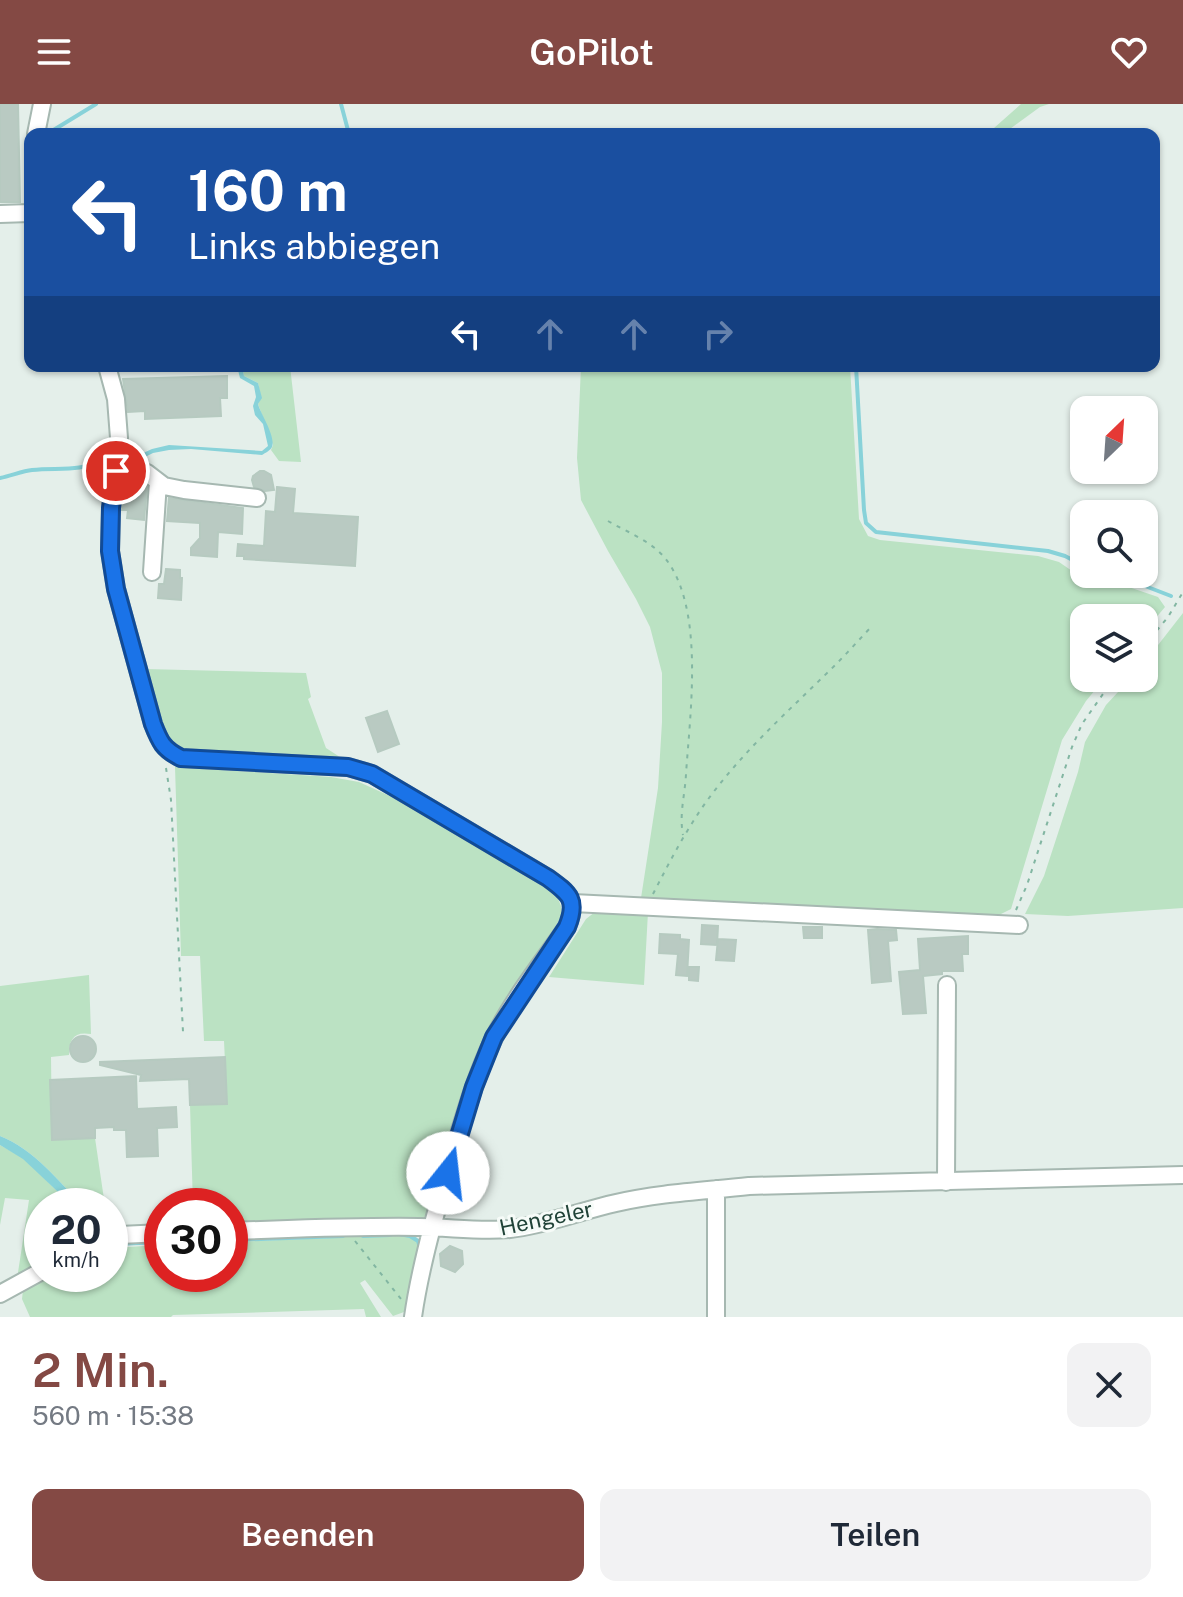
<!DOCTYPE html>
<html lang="de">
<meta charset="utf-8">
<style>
:root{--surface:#fff;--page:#f2f2f3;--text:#1f2937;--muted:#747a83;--accent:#844944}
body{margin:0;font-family:"Public Sans",sans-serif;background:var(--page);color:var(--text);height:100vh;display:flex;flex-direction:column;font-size:30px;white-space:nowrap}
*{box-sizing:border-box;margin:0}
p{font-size:26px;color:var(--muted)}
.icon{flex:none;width:44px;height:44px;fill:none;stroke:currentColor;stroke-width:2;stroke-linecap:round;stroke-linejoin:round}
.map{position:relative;height:1213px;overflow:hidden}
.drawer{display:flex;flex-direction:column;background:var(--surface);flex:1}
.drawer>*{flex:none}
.hud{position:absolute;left:24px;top:24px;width:1136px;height:244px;border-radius:16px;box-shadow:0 2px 6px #0004;background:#1a4fa0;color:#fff;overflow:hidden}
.needle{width:52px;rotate:25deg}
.buttons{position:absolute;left:1070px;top:292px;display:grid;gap:16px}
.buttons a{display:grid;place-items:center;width:88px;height:88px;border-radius:16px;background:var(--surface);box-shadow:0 2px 6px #0004;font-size:40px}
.speed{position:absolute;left:24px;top:1084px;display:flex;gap:16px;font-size:40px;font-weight:700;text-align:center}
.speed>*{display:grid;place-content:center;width:104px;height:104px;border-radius:50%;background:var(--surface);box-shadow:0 2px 6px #0004;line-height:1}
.speed small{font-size:20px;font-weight:400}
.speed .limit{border:12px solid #d22;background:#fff;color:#111}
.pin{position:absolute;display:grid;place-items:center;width:68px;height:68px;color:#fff;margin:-34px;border:4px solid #fff;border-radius:50%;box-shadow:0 2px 8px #0007}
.me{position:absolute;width:88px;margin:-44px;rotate:16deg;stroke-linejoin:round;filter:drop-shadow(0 0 6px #0008)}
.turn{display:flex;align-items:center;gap:28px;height:168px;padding:0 32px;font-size:36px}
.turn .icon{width:104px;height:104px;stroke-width:2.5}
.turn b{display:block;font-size:56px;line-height:68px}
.lanes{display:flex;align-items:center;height:76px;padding:0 32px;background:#0003;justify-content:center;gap:40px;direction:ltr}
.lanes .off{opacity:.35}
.round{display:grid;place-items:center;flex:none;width:84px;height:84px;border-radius:16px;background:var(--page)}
.summary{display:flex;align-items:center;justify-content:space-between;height:136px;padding:0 32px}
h1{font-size:48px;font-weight:600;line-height:60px;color:var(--accent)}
.cta{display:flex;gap:16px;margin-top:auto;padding:16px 32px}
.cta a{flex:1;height:92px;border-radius:16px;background:var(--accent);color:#fff;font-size:32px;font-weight:600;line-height:92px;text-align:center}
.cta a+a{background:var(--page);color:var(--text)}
header{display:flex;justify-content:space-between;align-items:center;height:104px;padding:0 32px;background:var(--accent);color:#fff;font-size:36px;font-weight:600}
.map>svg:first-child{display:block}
.green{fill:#bbe2c3}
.water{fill:#88d2d9}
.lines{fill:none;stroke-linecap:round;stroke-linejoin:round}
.stream{stroke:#88d2d9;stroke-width:4}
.building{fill:#b9cac2;stroke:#b6cac0;stroke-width:2}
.minor-casing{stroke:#a6b8b1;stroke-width:20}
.path{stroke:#82b6a2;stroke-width:2;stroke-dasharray:4 6;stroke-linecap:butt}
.minor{stroke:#fff;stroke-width:16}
.route-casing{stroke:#114b97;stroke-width:20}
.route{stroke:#1a73e8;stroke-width:14}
.labels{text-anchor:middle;stroke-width:6;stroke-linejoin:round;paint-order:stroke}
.street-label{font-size:22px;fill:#214338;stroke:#f6fbf8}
</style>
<header><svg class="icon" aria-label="menu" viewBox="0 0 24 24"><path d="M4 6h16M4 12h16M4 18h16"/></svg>GoPilot<svg class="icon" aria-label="heart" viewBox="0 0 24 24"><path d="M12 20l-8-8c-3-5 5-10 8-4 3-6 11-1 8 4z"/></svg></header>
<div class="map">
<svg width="1183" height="1213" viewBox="0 0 1183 1213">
<rect width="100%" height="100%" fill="#e4efea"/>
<path class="green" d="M1021,0H1049L1040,3L1003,30H984L994,24Z
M242,262H290L301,358L279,357L271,346L273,341L258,300L261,294L258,279L244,272Z
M581,262H850L859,415L868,432L880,436L1038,452L1059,458L1075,469L1093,475L1117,479L1158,493L1165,503L1144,528V514H1084V574H1105L1086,597L1062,636L1011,805L999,811L641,794L658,684L662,618V569L650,523L636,495L608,447L581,396L577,354Z
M1183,509V804L1068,812L1025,810L1044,772L1078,668L1085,638L1106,601L1131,574H1144V559Z
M145,565L306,569L311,593L308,595L326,644L343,655L182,646L172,641L164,633Z
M175,663L331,673L359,678L414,703L556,790L561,802L562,812L519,880L461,998L443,1055L431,1103L426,1112L420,1115L230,1119V1102H193L190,1001L227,1000L224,937H204L200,852H181Z
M609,806L648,808L644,881L549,873L586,815L595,808Z
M89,871L91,930C74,927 69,935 69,951L51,953L52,1035L95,1034L105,1102H83C58,1077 34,1045 0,1032V882Z
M0,1041L23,1054L73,1102H42V1159L17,1175L29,1096L5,1094L0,1121Z
M359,1129H411L417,1134L419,1140L404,1208L393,1212L365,1176L360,1179L381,1213H366L364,1205L173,1211L171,1213H30L22,1195L23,1186L48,1170H110V1144L162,1141V1170H230V1138L331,1134Z"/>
<path class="water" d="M237,262H242L244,272L258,279L262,294L258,300C261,311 276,332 272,343C271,346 265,349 262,351L191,345L169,346L153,349L133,359L130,355L152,345L169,341L262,347L268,342L263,320L255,311L253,302L256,293L254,282L240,274Z
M0,1032C34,1045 58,1077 83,1102H73L23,1055L0,1041Z"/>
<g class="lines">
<path class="stream" d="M341,0L349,30
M47,30L96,0
M856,262L864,406L866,419L876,428L1048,447L1065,452L1084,462
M0,374C11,372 22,367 32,366C58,363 79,369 104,355
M1114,470L1171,492
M399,1130L410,1132L418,1137L420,1144
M363,1132L390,1131
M230,1136L343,1132
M117,1140L162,1138"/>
</g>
<path class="building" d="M0,0H18L20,98H0Z
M227,272V294H220L221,312L145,315V307L128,308L123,275Z
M260,367H264L271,371L274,386L265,387L254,383L252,376L253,372Z
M127,377L142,379L147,383L144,416L127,414L128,406H122L125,378Z
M277,383L295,385L293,409L358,413L355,462L244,455V452H237L238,440L264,442L266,407L275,408Z
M169,394L243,404L242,430L218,428L217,453L191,451V444L200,434V419L167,417Z
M166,465L180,466V474H182L181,496L158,494L159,480H164Z
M387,607L399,640L378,648L366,614Z
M702,821L718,822L717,841L701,840Z
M803,823H822V834H804Z
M877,825L896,826L897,836L888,837L891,877L872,879L868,826Z
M660,830L680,831V835L689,836L687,872L676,871L678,850L659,849Z
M968,832V850H962L963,867H942V870L923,872L926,909L903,910L899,868L920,866L918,835Z
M718,835L736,836L734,857L716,856Z
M689,863H699L698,877L689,876Z
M70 945a13 13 0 1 1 26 0a13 13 0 1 1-26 0Z
M225,953L227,1000L190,1001L189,975L140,977L141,971L100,961V958Z
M136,972L137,1005L176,1003L177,1023L157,1024L158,1052L127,1053L126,1026H114V1023L95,1024V1034L52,1036L50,976Z
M450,1142L462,1147L463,1160L455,1168L441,1162L440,1150Z"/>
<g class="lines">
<g class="minor-casing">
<path id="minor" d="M36,30L42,0
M0,110L30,109
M107,262L116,295L119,334L111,404L110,447L116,485L153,620C160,638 163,645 181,654L348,663L372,670L548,774C570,790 578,796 567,823C542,859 512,896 493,936C473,978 461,1024 447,1070C433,1117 420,1164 413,1213
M116,367L135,366L147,369L164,382L184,386L257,394
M152,468L158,378
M573,799L1019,821
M946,1078L947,881
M230,1127C293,1125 356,1122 419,1123C449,1123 479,1128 510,1125C546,1121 580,1107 616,1099C660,1089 704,1087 749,1082L1183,1071
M110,1133L120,1131L162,1129
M0,1190L42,1167
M716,1213V1085"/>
</g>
<path class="path" d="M608,417C627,428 651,437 665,454C705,504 690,609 686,670C685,691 679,710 683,731
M1144,542L1168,513L1183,488
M166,664L171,696L183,928
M653,790C670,757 687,724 709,694C743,648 784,611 824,572C841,556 856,539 872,522
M1016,806L1027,781L1072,643L1082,620L1103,590L1117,574
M355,1137L401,1195"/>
<use href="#minor" class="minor"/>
</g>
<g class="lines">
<g class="route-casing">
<path id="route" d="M116,367L111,404L110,447L116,485L153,620C160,638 163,645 181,654L348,663L372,670L548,774C570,790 578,796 567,823L494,933L474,983L448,1069"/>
</g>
<use href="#route" class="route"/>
</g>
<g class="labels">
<g class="street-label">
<text transform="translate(546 1114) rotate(-12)" y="8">Hengeler</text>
</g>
</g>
</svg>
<div class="buttons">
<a><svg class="needle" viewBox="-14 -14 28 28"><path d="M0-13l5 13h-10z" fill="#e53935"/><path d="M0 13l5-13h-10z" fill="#747a83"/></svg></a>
<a><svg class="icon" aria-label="search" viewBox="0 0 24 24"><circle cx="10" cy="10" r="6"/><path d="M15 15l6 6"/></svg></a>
<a><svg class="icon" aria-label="layers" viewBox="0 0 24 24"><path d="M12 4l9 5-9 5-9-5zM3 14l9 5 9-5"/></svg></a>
</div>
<div class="speed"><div>20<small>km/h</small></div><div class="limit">30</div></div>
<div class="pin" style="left:116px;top:367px;background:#d93025"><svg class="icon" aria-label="arrive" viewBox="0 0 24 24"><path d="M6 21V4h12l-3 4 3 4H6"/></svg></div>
<svg class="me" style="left:448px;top:1069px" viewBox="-20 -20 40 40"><circle r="19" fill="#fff"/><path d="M0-13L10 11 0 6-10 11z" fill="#1a73e8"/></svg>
<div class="hud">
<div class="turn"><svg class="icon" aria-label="left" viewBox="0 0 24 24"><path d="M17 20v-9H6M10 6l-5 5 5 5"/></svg><div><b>160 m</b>Links abbiegen</div></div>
<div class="lanes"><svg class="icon" aria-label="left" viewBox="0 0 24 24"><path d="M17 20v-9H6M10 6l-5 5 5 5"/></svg><svg class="icon off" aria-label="ahead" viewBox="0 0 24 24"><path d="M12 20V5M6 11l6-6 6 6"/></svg><svg class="icon off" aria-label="ahead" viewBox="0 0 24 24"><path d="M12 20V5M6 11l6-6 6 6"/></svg><svg class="icon off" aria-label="right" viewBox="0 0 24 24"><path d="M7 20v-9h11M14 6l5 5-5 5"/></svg></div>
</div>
</div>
<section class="drawer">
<div class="summary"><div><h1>2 Min.</h1><p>560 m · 15:38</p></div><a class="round"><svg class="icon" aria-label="close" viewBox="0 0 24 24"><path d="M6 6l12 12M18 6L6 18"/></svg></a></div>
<div class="cta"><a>Beenden</a><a>Teilen</a></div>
</section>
